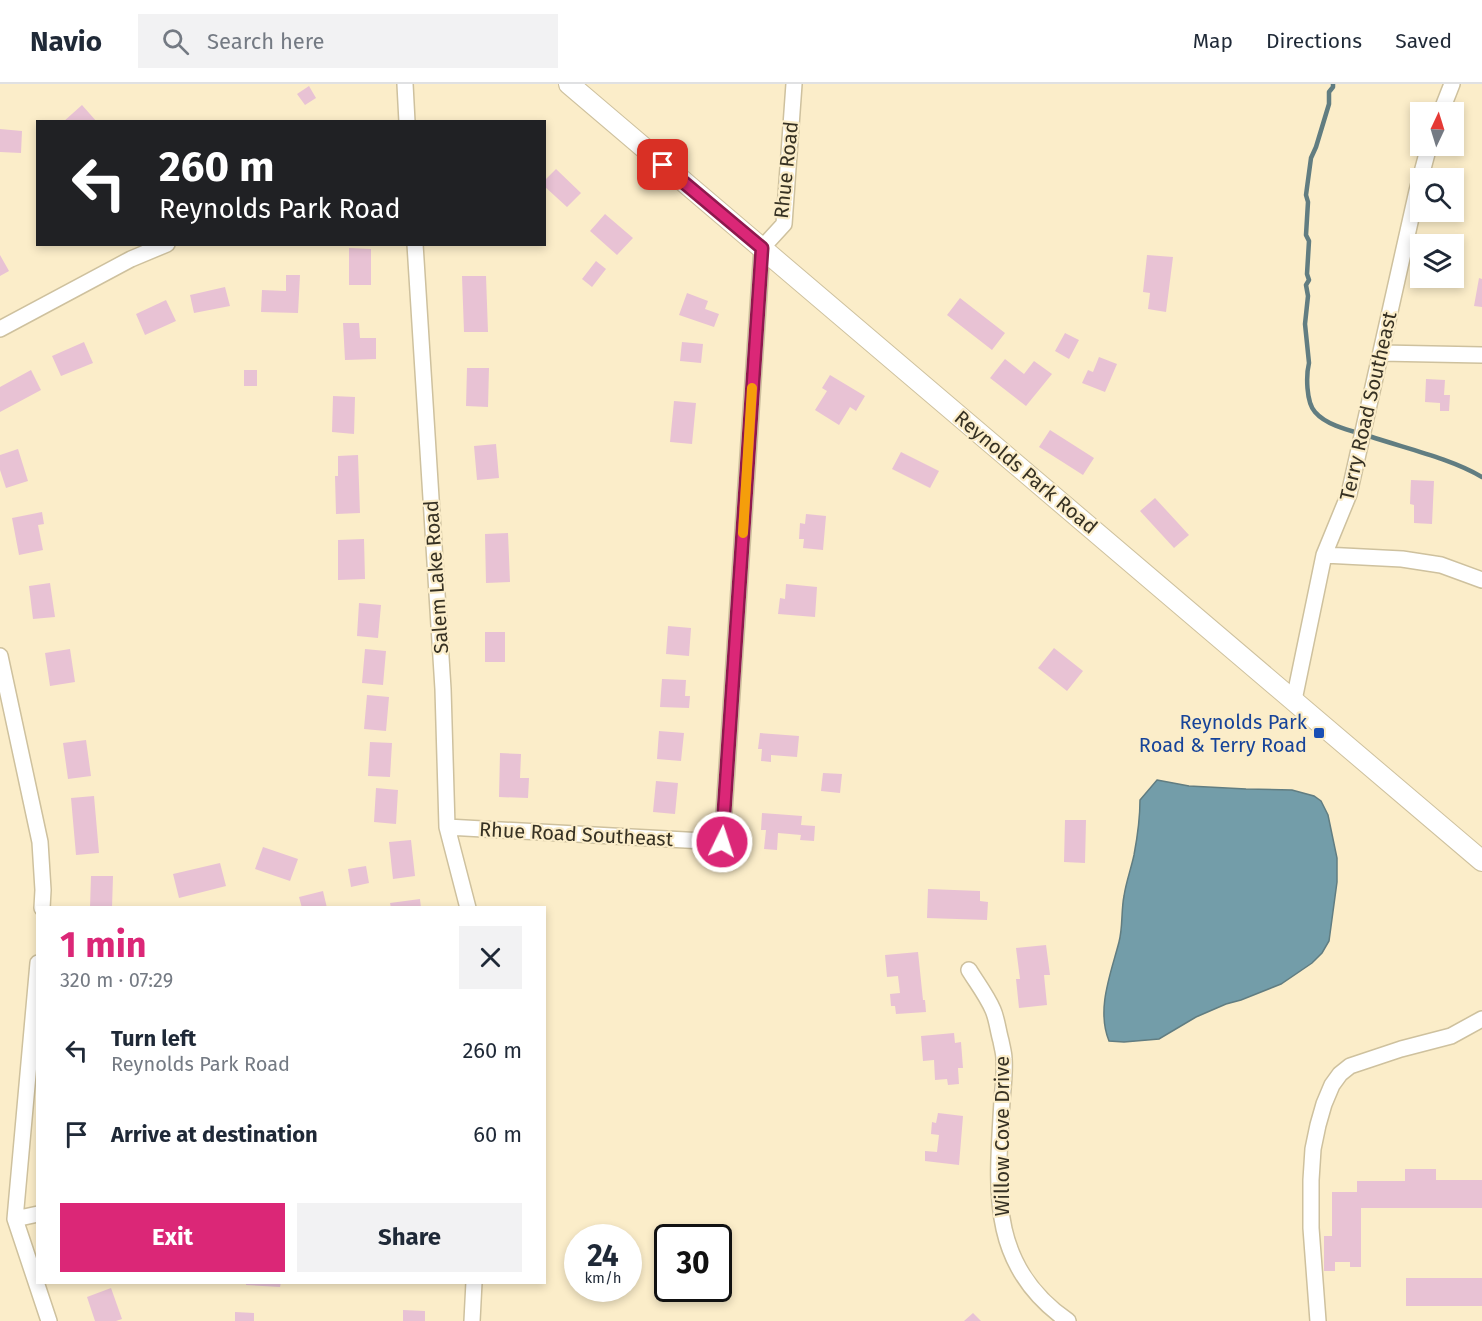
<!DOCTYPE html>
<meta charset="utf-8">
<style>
:root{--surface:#fff;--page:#f2f2f3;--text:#1f2937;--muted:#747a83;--line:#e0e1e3;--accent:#db2777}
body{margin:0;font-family:"Fira Sans",sans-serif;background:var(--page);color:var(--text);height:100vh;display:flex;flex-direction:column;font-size:22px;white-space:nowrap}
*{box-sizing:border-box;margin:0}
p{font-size:20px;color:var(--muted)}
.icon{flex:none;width:33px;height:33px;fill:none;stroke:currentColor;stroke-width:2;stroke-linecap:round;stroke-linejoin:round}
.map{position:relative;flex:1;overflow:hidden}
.drawer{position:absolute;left:36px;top:822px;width:510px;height:378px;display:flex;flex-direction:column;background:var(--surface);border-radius:0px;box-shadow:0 3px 9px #0003}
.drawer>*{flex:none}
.top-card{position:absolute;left:36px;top:36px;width:510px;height:126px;border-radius:0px;box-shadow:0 3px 9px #0003;background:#202124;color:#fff;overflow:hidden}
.needle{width:39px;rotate:4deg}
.controls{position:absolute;left:1410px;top:18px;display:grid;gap:12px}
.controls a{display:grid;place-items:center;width:54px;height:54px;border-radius:0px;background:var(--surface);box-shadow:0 3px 9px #0003;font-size:30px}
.speed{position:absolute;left:564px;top:1140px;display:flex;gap:12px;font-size:30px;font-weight:700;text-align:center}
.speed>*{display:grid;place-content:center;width:78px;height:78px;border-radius:50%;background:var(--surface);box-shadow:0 3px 9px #0003;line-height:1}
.speed small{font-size:15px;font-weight:400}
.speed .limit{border:3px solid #111;border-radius:9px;background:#fff;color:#111}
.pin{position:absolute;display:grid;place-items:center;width:51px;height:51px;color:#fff;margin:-26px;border-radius:12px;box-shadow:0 3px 9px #0006}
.me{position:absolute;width:66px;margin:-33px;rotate:4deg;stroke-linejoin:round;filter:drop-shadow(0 0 4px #0008)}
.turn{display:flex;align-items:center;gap:21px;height:126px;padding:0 24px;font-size:27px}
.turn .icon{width:78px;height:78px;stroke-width:2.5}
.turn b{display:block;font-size:42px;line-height:51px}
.round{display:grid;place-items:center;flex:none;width:63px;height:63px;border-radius:0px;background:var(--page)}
.head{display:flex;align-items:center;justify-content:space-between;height:102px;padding:0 24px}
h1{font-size:36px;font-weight:700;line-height:45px;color:var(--accent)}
.button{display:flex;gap:12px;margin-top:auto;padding:12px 24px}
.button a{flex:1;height:69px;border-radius:0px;background:var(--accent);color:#fff;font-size:24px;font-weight:700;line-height:69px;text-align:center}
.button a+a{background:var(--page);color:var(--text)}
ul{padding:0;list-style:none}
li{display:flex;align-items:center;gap:18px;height:84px;padding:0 24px}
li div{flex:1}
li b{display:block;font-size:22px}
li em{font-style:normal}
header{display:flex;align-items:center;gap:36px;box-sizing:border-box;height:84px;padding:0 30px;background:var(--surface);border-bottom:2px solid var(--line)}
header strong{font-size:28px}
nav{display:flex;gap:33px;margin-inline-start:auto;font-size:21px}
.search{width:420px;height:54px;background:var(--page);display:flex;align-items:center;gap:15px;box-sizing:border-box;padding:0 21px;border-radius:0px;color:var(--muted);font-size:22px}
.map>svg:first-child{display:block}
.water{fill:#739da9;stroke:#617d81;stroke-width:1.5}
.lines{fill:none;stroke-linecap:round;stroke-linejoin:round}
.stream{stroke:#617d81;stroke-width:4.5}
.building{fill:#e8c2d4}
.minor-casing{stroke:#cec19e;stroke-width:18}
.major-casing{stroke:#cec19e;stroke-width:22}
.minor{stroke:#fff;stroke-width:15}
.major{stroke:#fff;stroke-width:20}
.route-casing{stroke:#8e194d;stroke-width:15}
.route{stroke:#db2777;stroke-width:10}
.slow{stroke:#f59e0b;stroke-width:10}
.transit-dot{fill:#1a4fb4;stroke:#fbedc9;stroke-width:2}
.labels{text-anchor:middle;stroke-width:4.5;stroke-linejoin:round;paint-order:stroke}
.street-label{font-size:20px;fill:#363123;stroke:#fbedc9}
.transit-label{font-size:20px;fill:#164399;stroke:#fbedc9;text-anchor:end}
</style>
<header>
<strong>Navio</strong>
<div class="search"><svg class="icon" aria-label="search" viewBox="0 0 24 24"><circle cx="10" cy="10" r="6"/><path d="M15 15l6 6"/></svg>Search here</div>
<nav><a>Map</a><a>Directions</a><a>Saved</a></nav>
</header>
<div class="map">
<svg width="1482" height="1237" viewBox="0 0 1482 1237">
<rect width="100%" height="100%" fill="#fbedc9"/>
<path class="water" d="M1157,696L1189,702L1246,705L1292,706L1314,712L1321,717L1328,731L1337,774V798L1329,857L1322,869L1312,879L1281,900L1241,916L1226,920L1196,933L1159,955L1124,958L1109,957C1096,925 1111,889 1119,858C1123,843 1121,827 1124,812C1126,798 1131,785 1134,771C1137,755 1140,732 1140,716Z"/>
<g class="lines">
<path class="stream" d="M1333,0V3L1329,8V20L1316,63L1311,74L1306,111L1308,118L1306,151L1309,157L1307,190L1309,196L1306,201L1308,212L1305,240L1309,279C1306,291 1306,318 1315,328C1327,342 1352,347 1369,352C1404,364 1450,374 1482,393"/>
</g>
<path class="building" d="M309,2L316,14L305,21L297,10Z
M82,21L97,38H63Z
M0,45L22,47L21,69L0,68Z
M556,85L581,109L567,123L544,102V97Z
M605,130L633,154L617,171L590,147Z
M349,164L371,165V201H349Z
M0,171L9,187L0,192Z
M1147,171L1173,173L1166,228L1148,225L1150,209L1143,208Z
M596,177L606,185L592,203L582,195Z
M286,191H300L298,229L261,228L262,206L286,207Z
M462,192H486L488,248H464Z
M1479,194L1482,195V223L1474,222Z
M225,203L230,222L194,229L190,211Z
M687,209L708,217L705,225L719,230L714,243L679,231Z
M960,214L1005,249L992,266L947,231Z
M166,216L176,237L145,251L136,230Z
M343,239H359L360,254H376V275L345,276Z
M1065,249L1079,256L1069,275L1055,267Z
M84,258L93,279L61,292L52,272Z
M682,258L703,260L701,279L680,277Z
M1099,273L1117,280L1105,308L1082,299L1088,286L1093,288Z
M1005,275L1024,290L1034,277L1052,290L1026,322L990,294Z
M467,284H489L488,323L466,322Z
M31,286L41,306L0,328V303Z
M244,286H257V302H244Z
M830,291L865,312L856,327L850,323L839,341L815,326L827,307L822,304Z
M1426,295L1445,296L1444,311H1450L1449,327H1440V319L1425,318Z
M333,312L355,313L354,350L332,348Z
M674,317L696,319L692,360L670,358Z
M1050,346L1094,374L1083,391L1039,363Z
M496,360L499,394L477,396L474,362Z
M18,365L28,397L6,404L0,386V371Z
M901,368L939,387L930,404L892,385Z
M358,371L360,429L336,430L335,392H338V372Z
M1411,396L1434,397L1432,440L1414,439V421L1410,420Z
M1155,414L1189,451L1174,464L1140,427Z
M42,428L44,440L38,441L43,466L19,471L12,434Z
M806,430L826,432L823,466L803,464L804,455H799L800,439L805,440Z
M508,449L510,498L486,499L485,450Z
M364,455L365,495L338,496V456Z
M50,499L55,533L33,535L29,502Z
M786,500L817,503L815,533L778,530L780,514L785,515Z
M359,519L381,521L378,554L357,552Z
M668,542L691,544L689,572L666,570Z
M485,548H505V578H485Z
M1054,564L1083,587L1067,607L1038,584Z
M70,565L75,598L50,602L45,569Z
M365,565L386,567L383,601L362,599Z
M662,595L686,596L685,612H690L689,624L660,623Z
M367,611L389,613L386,647L364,645Z
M659,647L684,649L681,677L657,675Z
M760,649L799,652L797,673L771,671V678L761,677L762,665H758Z
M86,656L91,692L68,695L63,659Z
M370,658L392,659L390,693L368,692Z
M500,669L521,670L520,694H529L528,714L499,713Z
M823,689L842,690L840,709L821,707Z
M656,697L678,699L675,730L653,728Z
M376,704L398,706L396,740L374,738Z
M94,712L99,769L76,771L71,714Z
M762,729L802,732L801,741L815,742L814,757L800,756L801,751L778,749L777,766L764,765L766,746H761Z
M1065,736H1086L1085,779L1064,778Z
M411,756L415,792L393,795L389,758Z
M263,763L298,775L290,797L255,785Z
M220,779L226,802L179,814L173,790Z
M366,782L369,799L351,803L348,785Z
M91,792H113L112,824H90Z
M928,805L980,807V817L988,818L987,836L927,834Z
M323,807L327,824H302L299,813Z
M420,815L421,824H391L390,819Z
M1046,861L1050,891H1044L1047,921L1019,924L1016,895H1020L1016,864Z
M918,868L923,916H925L926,928L896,930L895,922H891L890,910L900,909L898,892L887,893L885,871Z
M954,949L955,959L961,958L963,984H958L959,1000L948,1001L947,995L935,996L934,976L923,977L921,952Z
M938,1029L963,1032L959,1081L925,1077V1067L937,1068L939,1051L931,1050L932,1038L936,1039Z
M1405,1085H1436V1096H1482V1124H1361V1183H1350V1178H1335V1187H1324V1152H1332V1108H1357V1097H1405Z
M1406,1194H1482V1222H1406Z
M246,1198H281L280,1203L246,1201Z
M111,1204L122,1235L116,1237H95L87,1213Z
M403,1226L425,1227V1237H403Z
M235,1228L254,1229V1237H235Z
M973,1229L981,1237H964Z"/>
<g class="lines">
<g class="minor-casing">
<path id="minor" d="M405,0L407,38
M1441,28L1452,0
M415,160L443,605L447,743L468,824
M0,245L131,175L167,160
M1381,269L1482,271
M1324,471L1402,475L1441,481L1482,496
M0,572L40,758L43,806L42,824
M1294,616L1324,471L1349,410L1417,107L1429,62
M447,743L722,758L762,164L784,140L794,0
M38,879L15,1135L49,1237
M969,886C977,899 987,912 993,926C997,935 998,947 1001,957C1002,963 1004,969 1004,975C1005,989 1003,1003 1002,1017C997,1104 987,1181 1068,1237
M15,1135L38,1130
M472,1237L474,1198
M1318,1237L1311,1144V1096L1313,1065L1318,1041L1324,1020L1332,1001L1340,990L1350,982L1401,965L1451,952L1482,935"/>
</g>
<g class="major-casing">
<path id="major" d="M569,0L1482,777"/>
</g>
<use href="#minor" class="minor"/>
<use href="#major" class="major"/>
</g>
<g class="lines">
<g class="route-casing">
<path id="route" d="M663,81L762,164L722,758"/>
</g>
<use href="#route" class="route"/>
<path class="slow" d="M743,449L752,304"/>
</g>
<rect class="transit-dot" x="1313" y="643" width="12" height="12" rx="3"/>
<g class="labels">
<g class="street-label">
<text transform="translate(786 86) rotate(-84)" y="7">Rhue Road</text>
<text transform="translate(1368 322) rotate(-77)" y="7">Terry Road Southeast</text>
<text transform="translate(1026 388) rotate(40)" y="7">Reynolds Park Road</text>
<text transform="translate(436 493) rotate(-94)" y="7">Salem Lake Road</text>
<text transform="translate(576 750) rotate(3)" y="7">Rhue Road Southeast</text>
<text transform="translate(1002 1052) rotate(-90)" y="7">Willow Cove Drive</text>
</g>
<g class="transit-label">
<text x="1307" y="645">Reynolds Park<tspan x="1307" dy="23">Road &amp; Terry Road</tspan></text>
</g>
</g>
</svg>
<div class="controls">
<a><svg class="needle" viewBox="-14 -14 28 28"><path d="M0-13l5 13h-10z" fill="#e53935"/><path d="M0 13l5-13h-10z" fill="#747a83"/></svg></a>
<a><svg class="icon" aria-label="search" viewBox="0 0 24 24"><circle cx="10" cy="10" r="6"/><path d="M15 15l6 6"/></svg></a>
<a><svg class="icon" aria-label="layers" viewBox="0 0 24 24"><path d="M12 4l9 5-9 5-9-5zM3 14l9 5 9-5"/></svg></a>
</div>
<div class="speed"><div>24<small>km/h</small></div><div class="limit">30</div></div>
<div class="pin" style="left:663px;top:81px;background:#d93025"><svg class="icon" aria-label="arrive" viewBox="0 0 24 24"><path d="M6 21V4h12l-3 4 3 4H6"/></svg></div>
<svg class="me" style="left:722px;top:758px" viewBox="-20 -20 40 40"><circle r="17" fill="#db2777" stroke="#fff" stroke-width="3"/><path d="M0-11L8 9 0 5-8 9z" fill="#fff"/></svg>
<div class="top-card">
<div class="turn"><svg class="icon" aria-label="left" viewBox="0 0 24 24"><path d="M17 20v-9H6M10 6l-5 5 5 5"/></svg><div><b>260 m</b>Reynolds Park Road</div></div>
</div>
<section class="drawer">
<div class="head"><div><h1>1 min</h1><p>320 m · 07:29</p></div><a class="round"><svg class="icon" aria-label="close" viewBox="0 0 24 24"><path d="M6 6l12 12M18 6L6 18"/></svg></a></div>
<ul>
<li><svg class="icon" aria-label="left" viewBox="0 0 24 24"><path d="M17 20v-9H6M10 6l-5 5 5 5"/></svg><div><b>Turn left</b><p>Reynolds Park Road</p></div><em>260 m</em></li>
<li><svg class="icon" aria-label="arrive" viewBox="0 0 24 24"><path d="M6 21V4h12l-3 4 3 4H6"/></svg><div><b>Arrive at destination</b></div><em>60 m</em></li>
</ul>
<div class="button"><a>Exit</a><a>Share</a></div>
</section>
</div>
